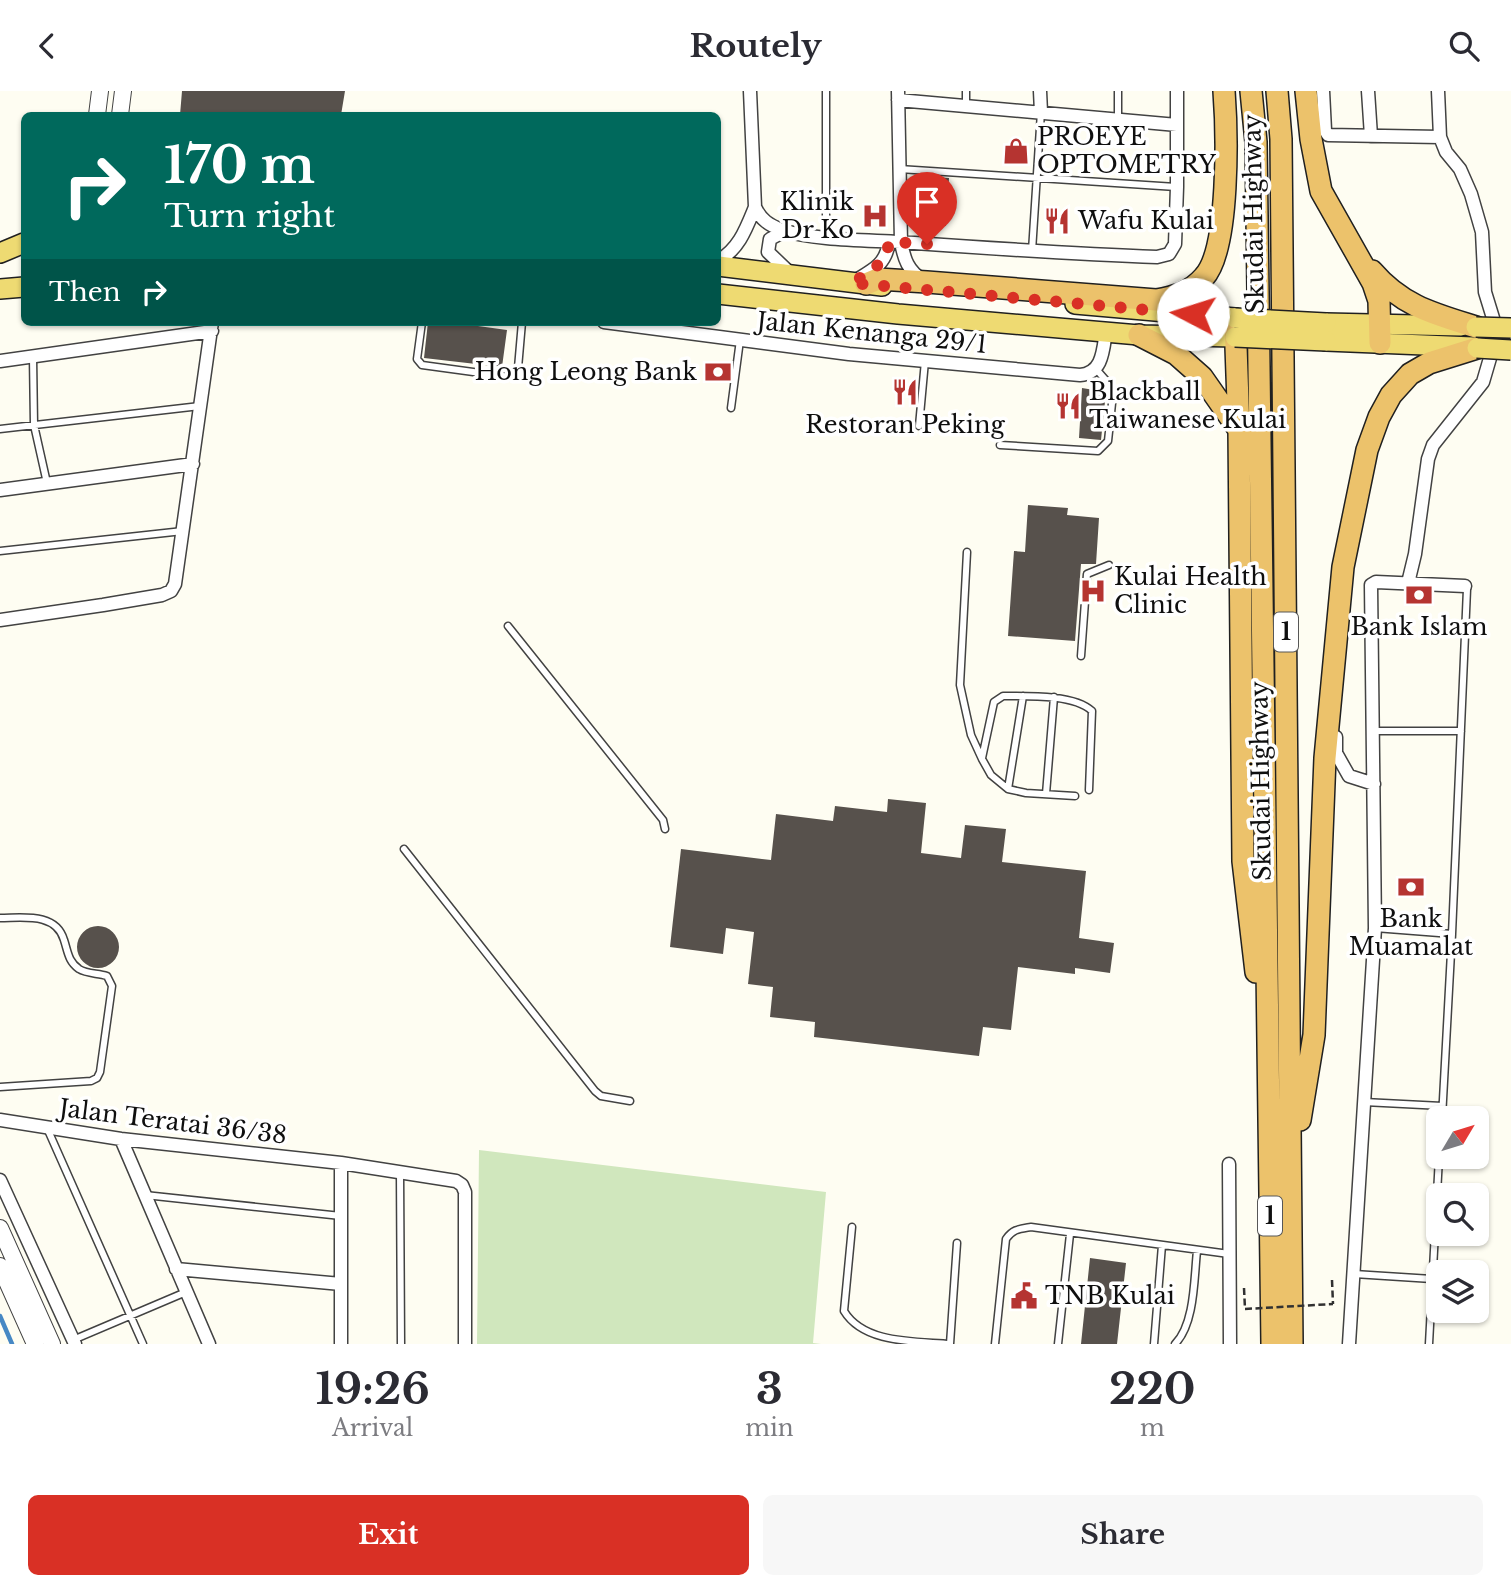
<!DOCTYPE html>
<style>
:root{--surface:#fff;--page:#f7f7f7;--text:#2b2b33;--muted:#7c7c81;--accent:#d93025}
body{margin:0;font-family:"Libre Baskerville",serif;background:var(--page);color:var(--text);height:100vh;display:flex;flex-direction:column;font-size:26px;white-space:nowrap}
*{box-sizing:border-box;margin:0}
p{font-size:23px;color:var(--muted)}
.icon{flex:none;width:38px;height:38px;fill:none;stroke:currentColor;stroke-width:2;stroke-linecap:round;stroke-linejoin:round}
.map{position:relative;height:1253px;overflow:hidden}
.drawer{display:flex;flex-direction:column;background:var(--surface);flex:1}
.drawer>*{flex:none}
.banner{position:absolute;left:21px;top:21px;width:700px;height:214px;border-radius:10px;box-shadow:0 2px 5px #0004;background:#00695c;color:#fff;overflow:hidden}
.needle{width:46px;rotate:52deg}
.tools{position:absolute;left:1426px;top:1015px;display:grid;gap:14px}
.tools a{display:grid;place-items:center;width:63px;height:63px;border-radius:10px;background:var(--surface);box-shadow:0 2px 5px #0004;font-size:35px}
.pin{position:absolute;display:grid;place-items:center;width:60px;height:60px;color:#fff;margin:-72px -30px;border-radius:50% 50% 50% 0;rotate:-45deg;box-shadow:0 0 7px #0007}
.pin .icon{rotate:45deg}
.me{position:absolute;width:77px;margin:-38px;rotate:275deg;stroke-linejoin:round;filter:drop-shadow(0 0 5px #0008)}
.turn{display:flex;align-items:center;gap:24px;height:147px;padding:0 28px;font-size:32px}
.turn .icon{width:91px;height:91px;stroke-width:2.5}
.turn b{display:block;font-size:49px;line-height:60px}
.then{display:flex;align-items:center;height:66px;padding:0 28px;background:#0003;gap:14px;font-size:26px}
.eta{display:flex;justify-content:space-evenly;align-items:center;height:119px;text-align:center}
.eta b{font-size:42px;font-weight:700;line-height:49px}
.button{display:flex;gap:14px;margin-top:auto;padding:14px 28px}
.button a{flex:1;height:80px;border-radius:10px;background:var(--accent);color:#fff;font-size:28px;font-weight:700;line-height:80px;text-align:center}
.button a+a{background:var(--page);color:var(--text)}
header{display:flex;justify-content:space-between;align-items:center;height:91px;padding:0 28px;background:var(--surface);font-size:32px;font-weight:700}
.map>svg:first-child{display:block}
.green{fill:#d0e7bd}
.lines{fill:none;stroke-linecap:round;stroke-linejoin:round}
.stream{stroke:#4688c4;stroke-width:4.5}
.building{fill:#57514c}
.service-casing{stroke:#424242;stroke-width:9}
.minor-casing{stroke:#424242;stroke-width:15}
.tertiary-casing{stroke:#424242;stroke-width:18}
.primary-casing{stroke:#202020;stroke-width:22}
.trunk-casing{stroke:#202020;stroke-width:24}
.path{stroke:#313131;stroke-width:2.5;stroke-dasharray:7 3.5;stroke-linecap:butt}
.service{stroke:#fff;stroke-width:6}
.minor{stroke:#fff;stroke-width:12}
.tertiary{stroke:#fff;stroke-width:16}
.primary{stroke:#eeda72;stroke-width:19}
.trunk{stroke:#ecc26b;stroke-width:21}
.primary-bridge-casing{stroke:#202020;stroke-width:22;stroke-linecap:butt}
.path-bridge{stroke:#313131;stroke-width:2.5;stroke-dasharray:7 3.5;stroke-linecap:butt}
.primary-bridge{stroke:#eeda72;stroke-width:19}
.route{stroke:#d93025;stroke-width:12;stroke-dasharray:0 21.6}
.labels{text-anchor:middle;stroke-width:7;stroke-linejoin:round;paint-order:stroke}
.shield{fill:#fff;stroke:#575757;stroke-width:2}
.shield-label{font-size:23px;font-weight:bold;fill:#0f0f0f}
.poi-label{font-size:24px;fill:#0f0f0f;stroke:#fff;text-anchor:start}
.street-label{font-size:24px;fill:#0f0f0f;stroke:#fff}
</style>
<header><svg class="icon" aria-label="back" viewBox="0 0 24 24"><path d="M15 5l-7 7 7 7"/></svg>Routely<svg class="icon" aria-label="search" viewBox="0 0 24 24"><circle cx="10" cy="10" r="6"/><path d="M15 15l6 6"/></svg></header>
<div class="map">
<svg width="1511" height="1253" viewBox="0 0 1511 1253">
<rect width="100%" height="100%" fill="#fefdf2"/>
<path class="green" d="M479,1059L826,1101L813,1252L821,1253H477Z"/>
<g class="lines">
<path class="stream" d="M0,1225L12,1253"/>
</g>
<path class="building" d="M182,0H345L341,24H180Z
M916,85L949,87L946,135L921,133L914,122Z
M428,231H449L507,239L502,276L424,267Z
M1082,297L1106,301L1101,349L1079,347Z
M1028,414L1068,417L1067,424L1099,427L1096,473H1081L1075,550L1008,545L1014,460L1025,461Z
M888,708L926,712L921,762L961,767L965,734L1006,738L1002,771L1086,780L1079,847L1114,852L1110,882L1075,877V883L1018,876L1011,939L983,936L979,965L814,946L815,931L770,926L773,896L748,893L754,841L726,837L723,863L670,856L681,758L771,769L776,723L833,730L835,715L887,721Z
M77 856a21 21 0 1 1 42 0a21 21 0 1 1-42 0Z
M1090,1167L1126,1172L1117,1253H1081Z"/>
<g class="lines">
<g class="service-casing">
<path id="service" d="M966,0V15
M1118,0V28
M899,78L1176,96
M826,146V0
M1032,160L1041,21
M422,231L417,268L422,274L510,286L515,285L518,277L522,231
M33,266L34,334L47,392
M731,317L740,249
M919,335L925,270
M0,338L200,315
M1000,354L1098,360L1108,350L1113,303L1110,294L1096,278
M0,460L183,440
M967,461L960,594L971,644L982,668L991,684L1008,698L1026,702L1075,705
M508,535L663,729L665,738
M1081,565L1087,483L1109,474
M1373,640H1461
M982,667L994,611L1003,605C1027,605 1074,603 1092,620L1089,699
M1008,698L1023,605
M1046,703L1054,606
M404,758L595,1000L601,1005L630,1010
M0,827C22,827 56,821 64,849C68,861 68,870 79,878C87,883 98,882 107,885L112,895L100,981L97,987L91,990L0,996
M1375,837L1452,843
M1364,1011L1442,1015
M1442,1027L1452,843L1467,498L1465,495
M47,1037L143,1253
M400,1081L401,1253
M145,1104L341,1125
M852,1136L844,1220C864,1253 915,1250 950,1253L957,1152
M1354,1183L1432,1188
M73,1249L186,1201
M995,1253L1006,1148C1013,1138 1019,1138 1031,1136L1229,1163
M1058,1253L1070,1143
M1154,1253L1162,1154
M1175,1253C1195,1233 1194,1187 1197,1160
M1429,1253L1439,1066"/>
</g>
<g class="minor-casing">
<path id="minor" d="M750,0L755,116C761,129 769,134 782,139C812,149 867,149 900,151C985,157 1071,163 1157,166L1169,163L1175,153L1177,96V0
M898,0L901,151C904,168 908,180 923,189
M1040,0L1041,21
M1323,0L1325,39L1328,44L1440,46L1438,0
M1368,0L1371,45
M898,9L1177,34
M785,140L770,148L768,161L792,184
M718,170C739,158 746,138 755,116
M858,188C875,178 886,172 889,151
M604,231L849,263L1080,284C1103,282 1103,259 1106,240
M0,270L212,240
M0,399L193,373
M1408,492L1415,463L1428,368L1433,354L1483,291L1495,250L1493,227L1485,201L1482,141L1471,103L1460,78L1446,61L1440,46
M0,529L103,514L162,504L171,500L175,493L212,231
M1336,646V662L1349,685L1374,693
M0,1029L121,1048L341,1072L456,1090L462,1094L465,1101V1253
M121,1048L209,1253
M1229,1073L1230,1253
M0,1089L75,1253
M176,1178L341,1193
M341,1253V1072
M1349,1253L1375,837L1371,494L1376,491L1465,495"/>
</g>
<g class="tertiary-casing">
<path id="tertiary" d="M97,24L100,0
M120,24L123,0
M0,1137L52,1253
M0,1175L35,1253"/>
</g>
<g class="primary-casing">
<path id="primary" d="M0,162L24,152
M718,175L882,195
M0,198L24,196
M718,203L898,223L1139,244L1235,246
M1075,213L1235,227
M1326,232L1461,235
M1326,250L1473,256"/>
</g>
<g class="trunk-casing">
<path id="trunk" d="M1251,0L1256,51L1272,1253
M1277,0L1281,48L1292,1253
M1306,0L1311,48L1321,100L1373,192L1379,210L1380,252
M1372,180C1402,215 1434,223 1476,236
M866,193L878,188L927,191L1156,209C1175,206 1191,201 1204,186C1230,158 1227,39 1224,0
M1235,228L1239,339L1243,770L1256,881
M1139,244L1176,263L1202,286L1239,339
M1300,1029L1314,944L1325,667L1343,476L1367,359L1379,326L1391,304L1410,283L1429,272L1477,257"/>
</g>
<path class="path" d="M1332,1189L1333,1213
M1244,1197L1245,1218"/>
<use href="#service" class="service"/>
<use href="#minor" class="minor"/>
<use href="#tertiary" class="tertiary"/>
<use href="#primary" class="primary"/>
<use href="#trunk" class="trunk"/>
<g class="primary-bridge-casing">
<path id="primary-bridge" d="M1235,227L1326,232
M1476,236L1511,237
M1235,246L1326,250
M1477,257L1511,259"/>
</g>
<path class="path-bridge" d="M1245,1218L1333,1213"/>
<use href="#primary-bridge" class="primary-bridge"/>
</g>
<g class="lines">
<path class="route" d="M927,153L889,151C886,173 870,181 851,192L1193,223"/>
</g>
<defs>
<g id="shop-bare" transform="scale(2.1)"><path d="M-5-2.5h2.3a2.7 3.5 0 0 1 5.4 0H5L5.5 6h-11ZM-1.5-2.5h3a1.5 2.3 0 0 0-3 0Z" fill="#b53431" stroke="#fff" stroke-width="2.5" paint-order="stroke"/></g>
<g id="hospital-bare" transform="scale(2.1)"><path d="M-5-5h3v3.5h4V-5h3V5h-3V1.5h-4V5h-3Z" fill="#b53431" stroke="#fff" stroke-width="2.5" paint-order="stroke"/></g>
<g id="restaurant-bare" transform="scale(2.1)"><path d="M-5-6h1v4h1v-4h1v4h1v-4h1v5L-1.5 .5V6h-2V.5L-5-1ZM5-6V6H3V1.5H1.5Q1.5-4 5-6Z" fill="#b53431" stroke="#fff" stroke-width="2.5" paint-order="stroke"/></g>
<g id="bank-bare" transform="scale(2.1)"><path d="M-6-4H6V4H-6ZM0-2.3a2.3 2.3 0 1 0 0 4.6a2.3 2.3 0 1 0 0-4.6Z" fill="#b53431" stroke="#fff" stroke-width="2.5" paint-order="stroke"/></g>
<g id="civic-bare" transform="scale(2.1)"><path d="M-.6-6.5H3V-4.5H.6V-3L4-1V1h2V6H-6V1h2V-1L-.6-3ZM-1.2 2.5V6h2.4V2.5Z" fill="#b53431" stroke="#fff" stroke-width="2.5" paint-order="stroke"/></g>
</defs>
<g fill-rule="evenodd">
<use href="#shop-bare" x="1016" y="60"/>
<use href="#hospital-bare" x="875" y="125"/>
<use href="#restaurant-bare" x="1057" y="130"/>
<use href="#bank-bare" x="718" y="281"/>
<use href="#restaurant-bare" x="905" y="301"/>
<use href="#restaurant-bare" x="1068" y="315"/>
<use href="#hospital-bare" x="1093" y="500"/>
<use href="#bank-bare" x="1419" y="504"/>
<use href="#bank-bare" x="1411" y="796"/>
<use href="#civic-bare" x="1024" y="1205"/>
</g>
<g class="labels">
<g class="shield">
<rect x="1274" y="521.5" width="24" height="39" rx="5"/>
<rect x="1258" y="1105.5" width="24" height="39" rx="5"/>
</g>
<g class="shield-label">
<text x="1286" y="549">1</text>
<text x="1270" y="1133">1</text>
</g>
<g class="poi-label">
<text x="1037" y="54">PROEYE<tspan x="1037" dy="28">OPTOMETRY</tspan></text>
<text x="854" y="119" text-anchor="end">Klinik<tspan x="854" dy="28">Dr Ko</tspan></text>
<text x="1078" y="138">Wafu Kulai</text>
<text x="697" y="289" text-anchor="end">Hong Leong Bank</text>
<text x="1089" y="309">Blackball<tspan x="1089" dy="28">Taiwanese Kulai</tspan></text>
<text x="905" y="342" text-anchor="middle">Restoran Peking</text>
<text x="1114" y="494">Kulai Health<tspan x="1114" dy="28">Clinic</tspan></text>
<text x="1419" y="544" text-anchor="middle">Bank Islam</text>
<text x="1411" y="836" text-anchor="middle">Bank<tspan x="1411" dy="28">Muamalat</tspan></text>
<text x="1045" y="1213">TNB Kulai</text>
</g>
<g class="street-label">
<text transform="translate(1254 123) rotate(-91)" y="8">Skudai Highway</text>
<text transform="translate(872 242) rotate(6)" y="8">Jalan Kenanga 29/1</text>
<text transform="translate(1261 690) rotate(-91)" y="8">Skudai Highway</text>
<text transform="translate(173 1031) rotate(7)" y="8">Jalan Teratai 36/38</text>
</g>
</g>
</svg>
<div class="tools">
<a><svg class="needle" viewBox="-14 -14 28 28"><path d="M0-13l5 13h-10z" fill="#e53935"/><path d="M0 13l5-13h-10z" fill="#7c7c81"/></svg></a>
<a><svg class="icon" aria-label="search" viewBox="0 0 24 24"><circle cx="10" cy="10" r="6"/><path d="M15 15l6 6"/></svg></a>
<a><svg class="icon" aria-label="layers" viewBox="0 0 24 24"><path d="M12 4l9 5-9 5-9-5zM3 14l9 5 9-5"/></svg></a>
</div>
<div class="pin" style="left:927px;top:153px;background:#d93025"><svg class="icon" aria-label="arrive" viewBox="0 0 24 24"><path d="M6 21V4h12l-3 4 3 4H6"/></svg></div>
<svg class="me" style="left:1193px;top:223px" viewBox="-20 -20 40 40"><circle r="19" fill="#fff"/><path d="M0-13L10 11 0 6-10 11z" fill="#d93025"/></svg>
<div class="banner">
<div class="turn"><svg class="icon" aria-label="right" viewBox="0 0 24 24"><path d="M7 20v-9h11M14 6l5 5-5 5"/></svg><div><b>170 m</b>Turn right</div></div>
<div class="then">Then<svg class="icon" aria-label="right" viewBox="0 0 24 24"><path d="M7 20v-9h11M14 6l5 5-5 5"/></svg></div>
</div>
</div>
<section class="drawer">
<div class="eta">
<div><b>19:26</b><p>Arrival</p></div>
<div><b>3</b><p>min</p></div>
<div><b>220</b><p>m</p></div>
</div>
<div class="button"><a>Exit</a><a>Share</a></div>
</section>
